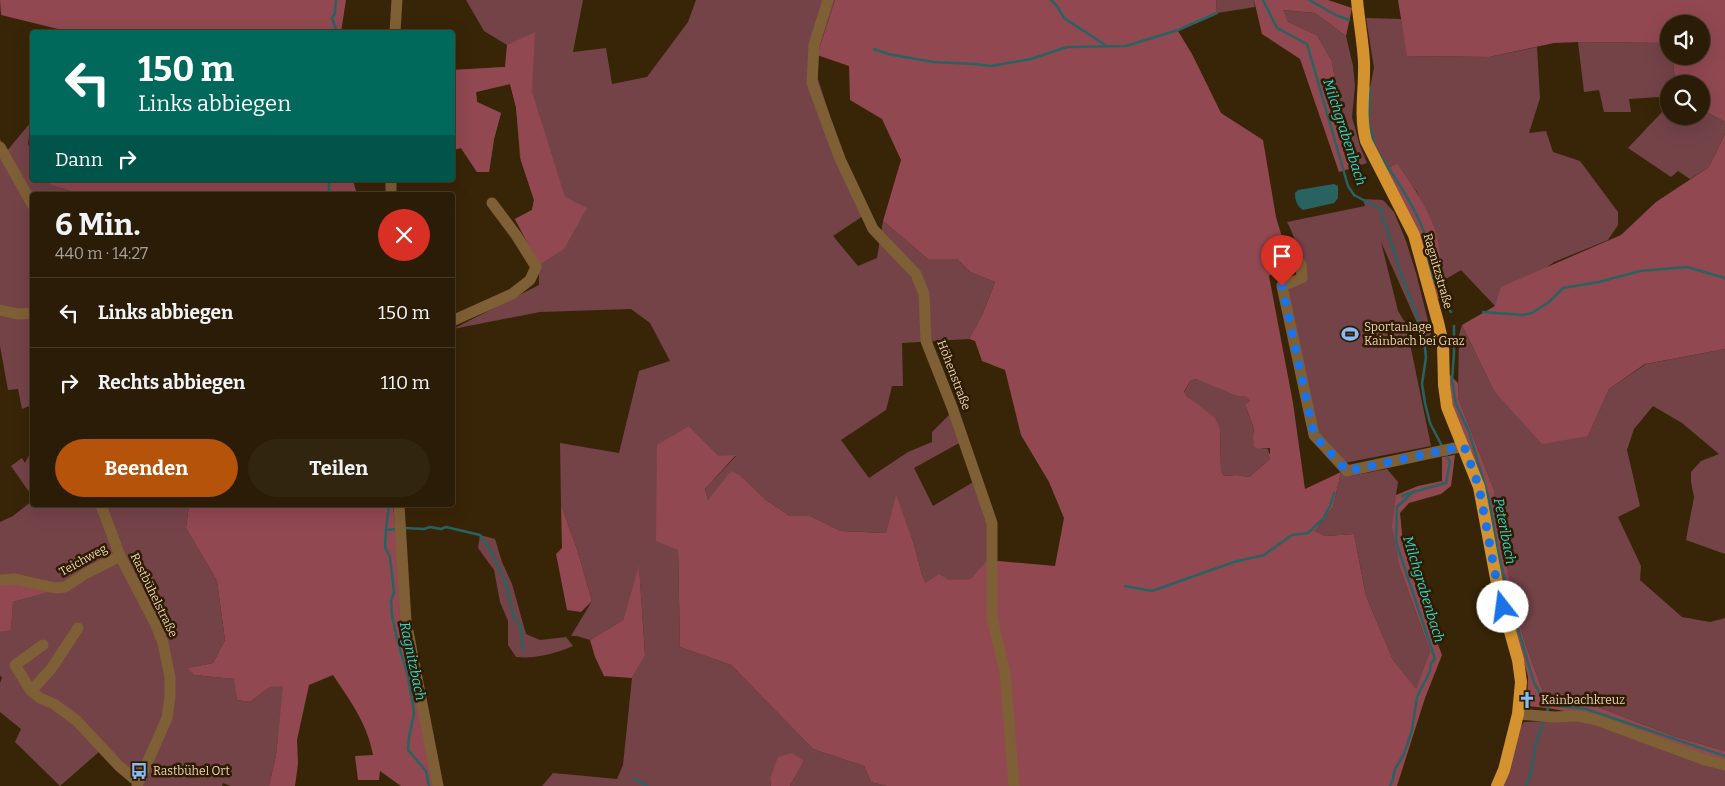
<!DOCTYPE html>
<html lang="de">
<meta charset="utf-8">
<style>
:root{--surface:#2a1c06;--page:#322510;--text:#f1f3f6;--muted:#a5a19b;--line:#463a28;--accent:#b45309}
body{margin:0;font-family:Bitter,serif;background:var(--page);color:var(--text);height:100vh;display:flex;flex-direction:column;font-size:19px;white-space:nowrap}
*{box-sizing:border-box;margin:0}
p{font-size:16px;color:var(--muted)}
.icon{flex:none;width:28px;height:28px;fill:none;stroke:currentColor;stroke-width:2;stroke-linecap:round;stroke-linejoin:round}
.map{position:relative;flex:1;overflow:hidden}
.drawer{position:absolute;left:30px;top:192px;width:425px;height:315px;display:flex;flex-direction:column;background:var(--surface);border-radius:5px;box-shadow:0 5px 20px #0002,0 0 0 1px var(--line)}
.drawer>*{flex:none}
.banner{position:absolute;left:30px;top:30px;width:425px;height:152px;border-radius:5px;box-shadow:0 5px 20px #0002,0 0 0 1px var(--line);background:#00695c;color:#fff;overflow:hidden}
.fabs{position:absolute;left:1660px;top:15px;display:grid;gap:10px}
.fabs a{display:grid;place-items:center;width:50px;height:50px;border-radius:50%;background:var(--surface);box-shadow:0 5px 20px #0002,0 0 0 1px var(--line);font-size:25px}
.pin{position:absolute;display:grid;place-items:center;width:42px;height:42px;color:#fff;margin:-51px -21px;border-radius:50% 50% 50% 0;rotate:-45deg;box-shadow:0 0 5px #0007}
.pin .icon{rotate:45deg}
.me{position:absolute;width:55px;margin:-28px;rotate:345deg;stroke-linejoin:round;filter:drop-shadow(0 0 4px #0008)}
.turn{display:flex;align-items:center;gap:18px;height:105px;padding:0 25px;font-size:22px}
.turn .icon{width:65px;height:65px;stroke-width:2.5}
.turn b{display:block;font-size:35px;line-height:42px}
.then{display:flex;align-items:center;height:48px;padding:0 25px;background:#0003;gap:10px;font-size:19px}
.round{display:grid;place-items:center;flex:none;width:52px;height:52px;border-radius:26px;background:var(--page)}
.overview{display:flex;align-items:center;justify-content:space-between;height:85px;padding:0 25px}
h1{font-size:30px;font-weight:700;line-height:38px}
.cta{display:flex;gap:10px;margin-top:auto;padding:10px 25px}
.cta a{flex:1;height:58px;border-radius:30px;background:var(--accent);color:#fff;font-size:20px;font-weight:700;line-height:58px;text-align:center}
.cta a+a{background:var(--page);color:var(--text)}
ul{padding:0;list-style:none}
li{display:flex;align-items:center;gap:15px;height:70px;padding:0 25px;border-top:1px solid var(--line)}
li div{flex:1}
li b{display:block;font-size:19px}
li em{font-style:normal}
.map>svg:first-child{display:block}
.green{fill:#734348}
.forest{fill:#914851;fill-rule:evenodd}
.water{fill:#296361}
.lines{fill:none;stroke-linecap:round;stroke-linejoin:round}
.stream{stroke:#296361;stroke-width:2.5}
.minor{stroke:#7f5f35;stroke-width:11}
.major{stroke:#d4932e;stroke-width:12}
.route{stroke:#1a73e8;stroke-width:9;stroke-dasharray:0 16.2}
.labels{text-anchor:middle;stroke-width:5;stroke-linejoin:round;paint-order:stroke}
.street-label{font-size:12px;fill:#e8d3b8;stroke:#2e1b00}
.poi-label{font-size:12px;fill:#e8d3b8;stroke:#2e1b00;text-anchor:start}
.water-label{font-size:14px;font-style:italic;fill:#2dd8d5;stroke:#2e1b00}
</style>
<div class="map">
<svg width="1725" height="786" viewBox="0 0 1725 786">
<rect width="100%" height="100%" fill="#382508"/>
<path class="green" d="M466,0H583L573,52L606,48L612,84L647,77L688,22L696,0H835L817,55L818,79L847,169L866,214L833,236L858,266L877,258L883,221L928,259H957L970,272L995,282L983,313L969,339L902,343L903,386H892L886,410L841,440L869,478L908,452L932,442V432L950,414L961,442L914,468L933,506L975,481L988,523L987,560L972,579L926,583L922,575L914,544L896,495L886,533L841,531L810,516H790L766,500L741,476L708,500L705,489L736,456H719L689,426L678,549L680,647L731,665L813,749L864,766L871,782L887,786H790L804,761L770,779L771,786H542L553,773L617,779L623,765L632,678L645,654L639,567L623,620L590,640L577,636H571L592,601L577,549L561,505L560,443L619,453L639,371L670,361L650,323L631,309L540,312L453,329L539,285V265L515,219L532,210L534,200L520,158L516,107L510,84L476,92L477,102L501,113L494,139L489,172H477L461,148L453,150V70L506,67L507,45L484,31Z
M1216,0H1254L1255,7L1217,13Z
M1282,10L1315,13L1346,36L1353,66L1355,86L1352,117L1360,146L1367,163L1349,169L1332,61L1317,35L1288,22Z
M1366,18L1401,19L1408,56L1489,57L1537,47L1540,98L1529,133L1546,131L1553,152L1580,161L1618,212V225L1608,240L1554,262L1495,306L1461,270L1441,282L1436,234L1417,192L1397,163L1386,170L1366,129L1369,92L1374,68Z
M1578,42L1669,43V56H1673L1675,84H1669V116H1701V109L1725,122V134L1709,167L1690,179L1678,171L1671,177L1628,148L1665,109L1659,97L1629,99L1631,112H1604L1599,90L1584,92Z
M31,122L28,144L32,152V180H47L50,185L85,195H32V405L22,409L18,389L8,390L0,346V139L6,152Z
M1363,199L1383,200L1394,212L1406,241L1416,273L1431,333L1426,343L1381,242L1398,311L1406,324L1431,446L1344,463L1318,440L1282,286L1302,278C1301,260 1296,238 1287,222L1365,206Z
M1462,325L1494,391L1588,436L1609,389L1646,364L1725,349V554L1686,540L1694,497L1691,482V472L1701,461L1719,454L1682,423L1653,406L1634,429L1627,450L1640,506L1618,517L1641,566L1640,580L1682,617L1710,622L1725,618V751L1673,736L1598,707L1555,701L1543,692L1524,640L1500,537L1494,490L1458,398L1459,335Z
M1196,379L1246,395L1250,401L1245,404L1254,429L1253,435L1259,449H1268L1270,459L1249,477L1237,475L1224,476L1221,471L1220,429L1201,408L1184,393L1190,381Z
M32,450V496L11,466L22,458L25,463Z
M1387,469L1398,482L1396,495L1400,568L1430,651L1416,690L1393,660L1366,596L1354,534L1325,536L1315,531L1333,507L1341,472L1349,471L1350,476Z
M32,501V505H189L186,528L217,581L225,640L213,663L189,668L194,675L235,679L237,700L250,702L270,687L284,685L276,755L269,786H231L223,783L222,786H133L134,783L100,751L60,786L15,742L21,729L0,712V683L2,678L0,675V632L11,629L13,602L52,591L0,584V522L13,516Z
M480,535L495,539L502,562L512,584L526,634L540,640L566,637L573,646C554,654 536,659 516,657L508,645V621L500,602L494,570L478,548Z
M1598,719L1725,767V786H1501L1521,726L1524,722Z"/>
<path class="forest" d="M0,0H346L341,32H63L62,30L1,15Z
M835,0H1216L1217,13L1178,31L1192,54L1221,113L1263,140L1276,217L1288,257L1269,276L1293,403L1305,489L1341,472L1333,507L1315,531L1325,536L1354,534L1366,596L1393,660L1416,689L1430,651L1400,568L1392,526L1396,495L1418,486L1442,481V457L1455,455L1451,486L1441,494L1409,503L1400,513L1403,543L1412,575L1442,655L1425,698L1397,786H887L871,782L864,766L813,749L731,665L680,647L678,550L656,541L657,445L689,426L719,456L736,455L705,489L708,500L731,471L741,476L766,500L790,516H810L841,531L886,533L896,494L914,544L922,575L926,583L939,574L949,580L971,579L987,560L1055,566L1064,518L1049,482L1021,435L1005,370L982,361L975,341L969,339L983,313L995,282L970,272L957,259H928L883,221L901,160L882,119L850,100L849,66L817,55ZM1196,379L1238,396H1246L1250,401L1245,404L1254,429L1253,435L1254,447L1259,449L1270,448V454L1268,453L1270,459L1249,477L1237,475L1224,476L1221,471L1220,429L1215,418L1187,396L1184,392L1190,381Z
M1254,0H1328L1352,8L1346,36L1315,13L1283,10L1288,22L1317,35L1332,61L1349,169L1339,172L1300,59L1262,34Z
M1398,0H1725V122L1701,109V84H1675L1673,56H1701V24H1669V43L1578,42L1554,43L1489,57L1407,56Z
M535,32L532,92L565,197L587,208L564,249L539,265L515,219L532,210L534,200L521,160L516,107L510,84L476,92L477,102L501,113L494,139L489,172H477L461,148L453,150V70L505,67L507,45Z
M1725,134V349L1645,364L1609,389L1588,436L1542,444L1494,391L1462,325L1495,306L1501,287L1621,235L1656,202L1709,167Z
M1397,163C1412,184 1428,208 1436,233C1441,251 1440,275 1445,294L1438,299L1386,170Z
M47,180H353L357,195H85L50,185Z
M1448,373L1458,383V398L1494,490L1500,537L1524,640L1543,692L1555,701L1598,707L1673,736L1725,751V767C1661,742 1596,711 1527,706L1528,677L1453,408Z
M189,505H393L397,541L402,635L442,786H401L380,771L379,780H358L355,756L373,755C367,723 351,702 333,675L309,685L297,740L298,764L295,786H269L276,755L283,686L270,687L250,702L237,700L234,679L194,675L188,668L213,663L225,640L217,581L186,528Z
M561,505L577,549L592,601L581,612L567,610L556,554L562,548Z
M639,565L645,655L632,678L604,676L595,657L590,640L623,620Z
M13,583L53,591L13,602L11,630L0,632V584Z
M792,753L804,761L790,786H771L770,779L778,757Z"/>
<path class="water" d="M1334,184L1338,186V198L1334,203L1303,210C1297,206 1295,201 1295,193L1298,190Z"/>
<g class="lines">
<path class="stream" d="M336,0L335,13L332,18L337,32
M1051,0L1057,6L1064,18L1107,46
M1263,0L1277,28L1307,44L1348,186L1354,195L1382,210V219L1387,228L1400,272L1423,331L1426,357L1422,384L1425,403L1430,423L1443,448
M1309,0L1336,15L1349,20
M874,49L888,54L933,62L975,64L991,66L1031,59L1067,47L1126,46L1178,30L1217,13
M1369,118L1370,88
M1369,123L1375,147
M1379,154C1397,180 1419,213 1428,243C1430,249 1427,256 1429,262C1432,280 1442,297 1451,312
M329,180V190L331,195
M1483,312L1523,315L1532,313L1549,302L1563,288L1599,282L1640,271L1687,267L1725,278
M1454,326V353L1452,380L1456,404L1469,432L1489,499L1498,553L1512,608L1534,683L1541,695L1549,703L1560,706L1586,709L1725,756
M1402,496L1410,493
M389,505L386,530L385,547L390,557L394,592L391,601L392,615L397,639L407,673L413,704L414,714L409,737L408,750L426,771L429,786
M405,528L424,529L430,527L441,529L446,527L480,535L493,555L506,584L514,617L521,628L523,650
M386,530L396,529
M1125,586L1152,591L1234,562L1264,555L1292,535L1308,533L1323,519L1330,506L1334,493
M1547,712L1549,703
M634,778L647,786
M1390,786L1393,779L1395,769L1404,754L1412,730L1417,697L1430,671L1431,663L1435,659L1396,542L1397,507L1413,492L1446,483L1450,462L1445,453
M1526,786L1530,776L1536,742L1544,720"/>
<path class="minor" d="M828,0L814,45L812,83L840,159L873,229L916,274L924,294L926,341L952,407L992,523V618L1005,672L1014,786
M395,32L397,0
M0,147L32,204
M391,195V180
M1301,264L1302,278L1282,286L1314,435L1347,471L1464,446
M0,310L18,314L32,313
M452,321L512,294L530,280L536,267L516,235L492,203
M101,505L120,556L155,623L163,643L170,677V696L167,718L137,786
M399,505L406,621L438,786
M0,580L15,579L55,588L65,587L85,574L120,556
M78,628L51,669L31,691L40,698L54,704L77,721L119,766L138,782
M31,691L15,665L43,645
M1518,714L1554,717L1578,716L1597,720L1705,760L1725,765"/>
<path class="major" d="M1357,0C1359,21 1363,42 1364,62C1365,89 1359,115 1366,141L1414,235L1438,322L1443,344L1444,385L1447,407L1479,487L1498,589L1518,660L1521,682L1518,714L1504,770L1497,786"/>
</g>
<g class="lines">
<path class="route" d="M1282,286L1314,435L1347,471L1464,446L1479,487L1498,589L1503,607"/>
</g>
<defs>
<g id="stadium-bare" transform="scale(1.35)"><path d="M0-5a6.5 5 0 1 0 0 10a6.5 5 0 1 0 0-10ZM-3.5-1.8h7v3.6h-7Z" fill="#85bbfb" stroke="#2e1b00" stroke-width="2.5" paint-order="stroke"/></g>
<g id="church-bare" transform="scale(1.35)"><path d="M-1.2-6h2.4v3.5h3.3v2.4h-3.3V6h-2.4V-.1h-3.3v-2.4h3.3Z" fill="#85bbfb" stroke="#2e1b00" stroke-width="2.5" paint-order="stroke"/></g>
<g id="bus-bare" transform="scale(1.35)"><path d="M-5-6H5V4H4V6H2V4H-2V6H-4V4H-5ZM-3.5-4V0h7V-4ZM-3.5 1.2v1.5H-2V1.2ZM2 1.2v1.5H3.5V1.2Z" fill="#85bbfb" stroke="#2e1b00" stroke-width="2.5" paint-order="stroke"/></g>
</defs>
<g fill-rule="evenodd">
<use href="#stadium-bare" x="1350" y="334"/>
<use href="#church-bare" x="1527" y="700"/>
<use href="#bus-bare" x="139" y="771"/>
</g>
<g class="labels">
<g class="street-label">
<text transform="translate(1438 271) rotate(74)" y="4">Ragnitzstraße</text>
<text transform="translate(954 375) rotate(69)" y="4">Höhenstraße</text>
<text transform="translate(83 560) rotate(-29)" y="4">Teichweg</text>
<text transform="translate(154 595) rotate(64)" y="4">Rastbühelstraße</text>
</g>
<g class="poi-label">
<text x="1364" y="331">Sportanlage<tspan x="1364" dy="14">Kainbach bei Graz</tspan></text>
<text x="1541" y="704">Kainbachkreuz</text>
<text x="153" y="775">Rastbühel Ort</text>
</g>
<g class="water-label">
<text transform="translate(1345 132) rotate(72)" y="5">Milchgrabenbach</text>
<text transform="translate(1505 531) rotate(79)" y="5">Peterlbach</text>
<text transform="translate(1424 589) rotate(73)" y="5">Milchgrabenbach</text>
<text transform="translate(413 661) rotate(78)" y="5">Ragnitzbach</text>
</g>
</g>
</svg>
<div class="fabs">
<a><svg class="icon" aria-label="sound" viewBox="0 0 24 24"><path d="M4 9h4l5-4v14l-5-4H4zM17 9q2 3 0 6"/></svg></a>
<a><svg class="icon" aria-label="search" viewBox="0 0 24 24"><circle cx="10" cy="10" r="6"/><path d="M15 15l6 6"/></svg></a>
</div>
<div class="pin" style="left:1282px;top:286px;background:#d93025"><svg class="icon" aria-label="arrive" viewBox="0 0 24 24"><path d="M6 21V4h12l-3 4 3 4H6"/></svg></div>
<svg class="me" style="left:1503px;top:607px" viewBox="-20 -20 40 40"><circle r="19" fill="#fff"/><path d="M0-13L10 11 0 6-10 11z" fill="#1a73e8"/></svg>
<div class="banner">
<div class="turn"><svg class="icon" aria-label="left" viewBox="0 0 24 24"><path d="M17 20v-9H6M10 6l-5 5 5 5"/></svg><div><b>150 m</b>Links abbiegen</div></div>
<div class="then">Dann<svg class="icon" aria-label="right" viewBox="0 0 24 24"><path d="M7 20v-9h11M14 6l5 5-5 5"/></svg></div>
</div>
<section class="drawer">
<div class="overview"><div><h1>6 Min.</h1><p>440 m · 14:27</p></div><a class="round" style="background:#d93025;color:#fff"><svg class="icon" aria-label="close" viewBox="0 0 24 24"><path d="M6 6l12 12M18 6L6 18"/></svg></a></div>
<ul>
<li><svg class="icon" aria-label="left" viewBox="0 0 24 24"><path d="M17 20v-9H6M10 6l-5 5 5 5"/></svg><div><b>Links abbiegen</b></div><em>150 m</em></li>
<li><svg class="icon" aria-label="right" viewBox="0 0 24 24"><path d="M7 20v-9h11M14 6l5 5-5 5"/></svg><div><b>Rechts abbiegen</b></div><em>110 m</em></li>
</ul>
<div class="cta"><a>Beenden</a><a>Teilen</a></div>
</section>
</div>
